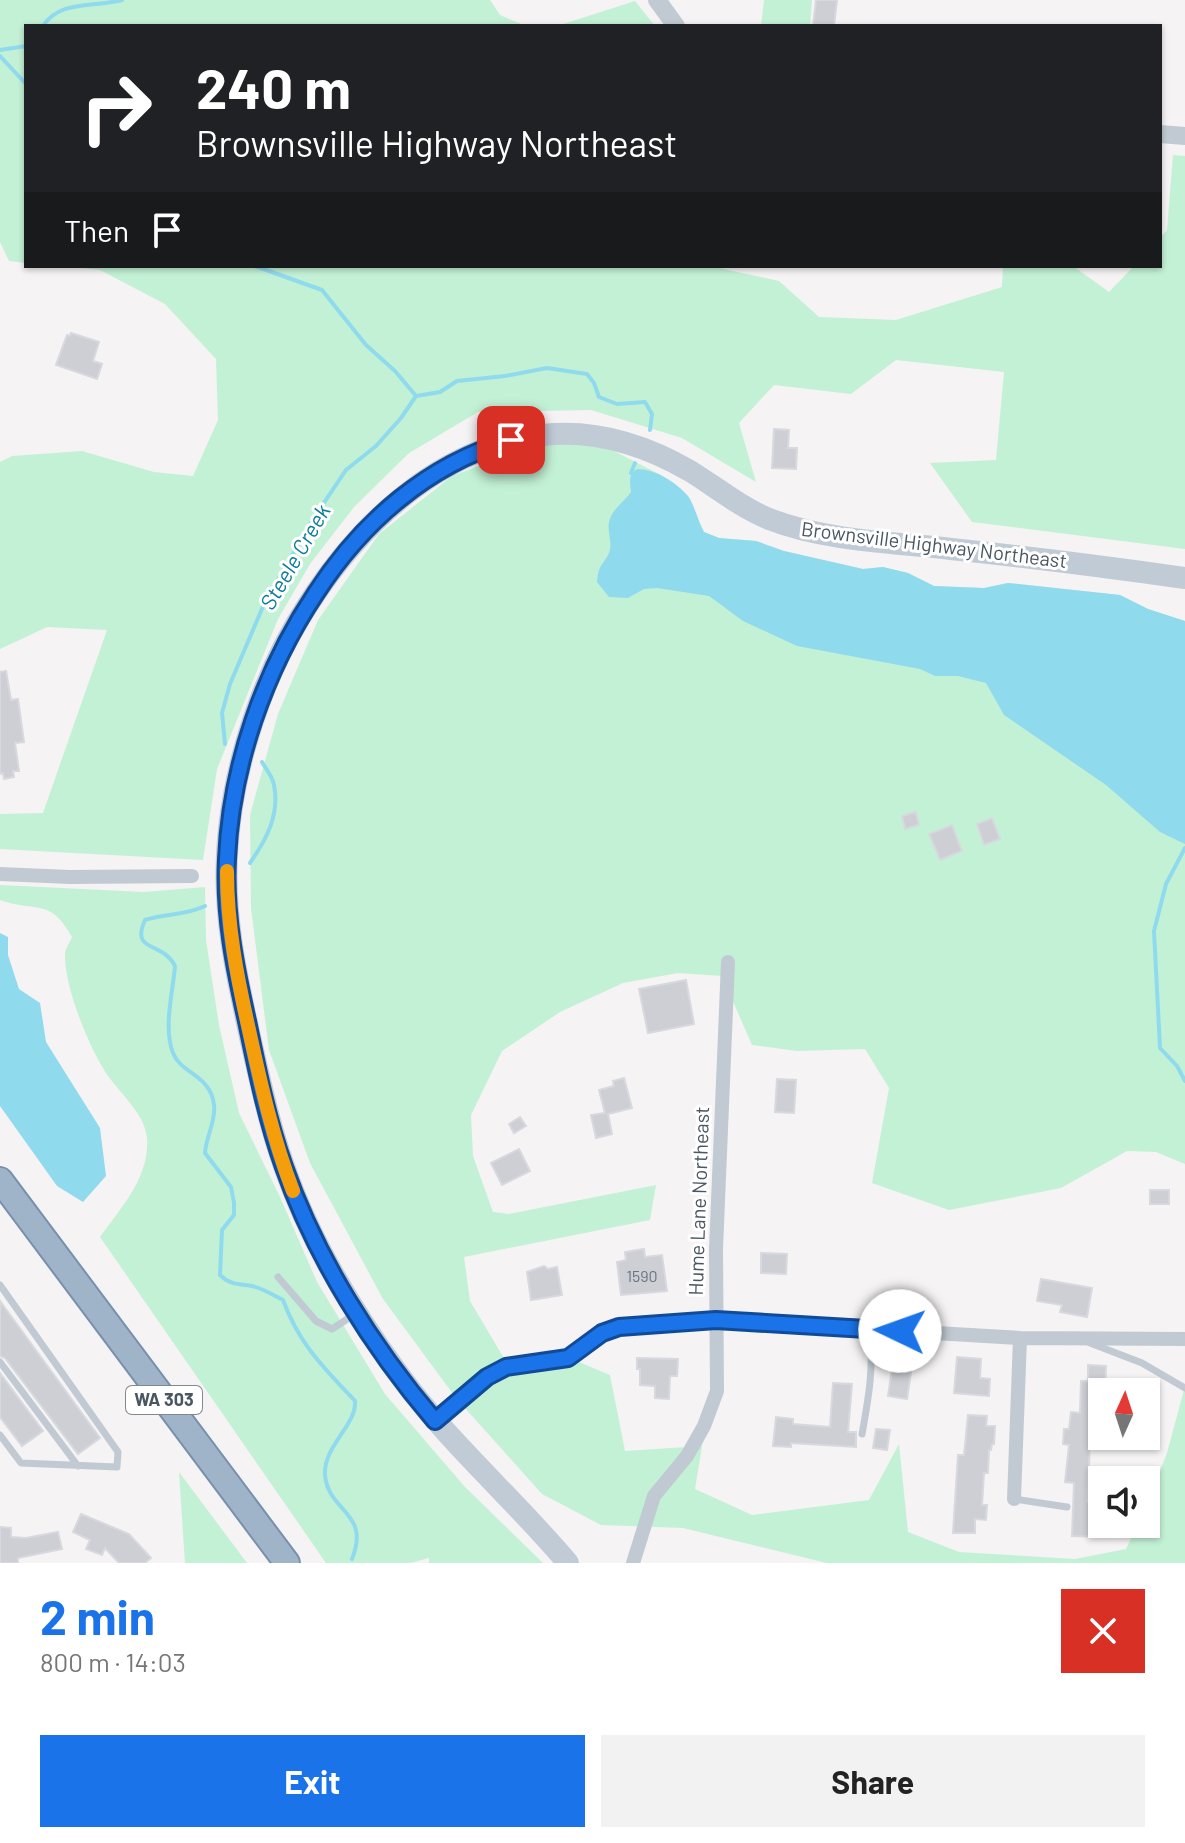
<!DOCTYPE html>
<meta charset="utf-8">
<style>
:root{--surface:#fff;--page:#f2f2f2;--text:#222;--muted:#767676;--accent:#1a73e8}
body{margin:0;font-family:Barlow,sans-serif;background:var(--page);color:var(--text);height:100vh;display:flex;flex-direction:column;font-size:30px;white-space:nowrap}
*{box-sizing:border-box;margin:0}
p{font-size:26px;color:var(--muted)}
.icon{flex:none;width:44px;height:44px;fill:none;stroke:currentColor;stroke-width:2;stroke-linecap:round;stroke-linejoin:round}
.map{position:relative;height:1563px;overflow:hidden}
.drawer{display:flex;flex-direction:column;background:var(--surface);flex:1}
.drawer>*{flex:none}
.top-card{position:absolute;left:24px;top:24px;width:1138px;height:244px;border-radius:0px;box-shadow:0 2px 6px #0004;background:#202124;color:#fff;overflow:hidden}
.needle{width:52px;rotate:3deg}
.buttons{position:absolute;left:1088px;top:1378px;display:grid;gap:16px}
.buttons a{display:grid;place-items:center;width:72px;height:72px;border-radius:0px;background:var(--surface);box-shadow:0 2px 6px #0004;font-size:40px}
.pin{position:absolute;display:grid;place-items:center;width:68px;height:68px;color:#fff;margin:-34px;border-radius:16px;box-shadow:0 4px 12px #0006}
.me{position:absolute;width:88px;margin:-44px;rotate:273deg;stroke-linejoin:round;filter:drop-shadow(0 0 6px #0008)}
.turn{display:flex;align-items:center;gap:28px;height:168px;padding:0 40px;font-size:36px}
.turn .icon{width:104px;height:104px;stroke-width:2.5}
.turn b{display:block;font-size:56px;line-height:68px}
.then{display:flex;align-items:center;height:76px;padding:0 40px;background:#0003;gap:16px;font-size:30px}
.round{display:grid;place-items:center;flex:none;width:84px;height:84px;border-radius:0px;background:var(--page)}
.summary{display:flex;align-items:center;justify-content:space-between;height:136px;padding:0 40px}
h1{font-size:48px;font-weight:700;line-height:60px;color:var(--accent)}
.action{display:flex;gap:16px;margin-top:auto;padding:16px 40px}
.action a{flex:1;height:92px;border-radius:0px;background:var(--accent);color:#fff;font-size:32px;font-weight:700;line-height:92px;text-align:center}
.action a+a{background:var(--page);color:var(--text)}
.map>svg:first-child{display:block}
.green{fill:#c3f1d5}
.water{fill:#90daee}
.lines{fill:none;stroke-linecap:round;stroke-linejoin:round}
.stream{stroke:#90daee;stroke-width:4}
.building{fill:#cdcfd5;stroke:#d7d9de;stroke-width:2}
.trunk-casing{stroke:#7690ad;stroke-width:28}
.service{stroke:#c1cad2;stroke-width:7}
.minor{stroke:#c1cad2;stroke-width:14}
.tertiary{stroke:#c1cad2;stroke-width:18}
.secondary{stroke:#c1cbd6;stroke-width:22}
.trunk{stroke:#9fb4c9;stroke-width:24}
.route-casing{stroke:#114b97;stroke-width:20}
.route{stroke:#1a73e8;stroke-width:14}
.slow{stroke:#f59e0b;stroke-width:14}
.labels{text-anchor:middle;stroke-width:6;stroke-linejoin:round;paint-order:stroke}
.number-label{font-size:16px;fill:#6b747e}
.shield{fill:#fff;stroke:#808990;stroke-width:2}
.shield-label{font-size:18px;font-weight:bold;fill:#4a5661}
.street-label{font-size:20px;fill:#4a5661;stroke:#fff}
.water-label{font-size:22px;font-style:italic;fill:#0c7c9b;stroke:#fff}
</style>
<div class="map">
<svg width="1185" height="1563" viewBox="0 0 1185 1563">
<rect width="100%" height="100%" fill="#f5f3f3"/>
<path class="green" d="M0,0H490L500,15L526,26H26V263L9,261L0,242Z
M764,0H812L810,26H761Z
M635,1L655,26H557Z
M1173,155L1185,156V549L972,522L930,463L996,460L1004,372L896,360L851,394L774,385L739,423L756,482L682,438L591,410L478,412L409,453L354,507L310,564L278,619L217,769L203,860L0,849V814L43,813L107,630L47,627L0,649V462L12,456L82,451L154,472L193,476L218,420L216,359L165,304L100,270L61,266H710L779,281L819,317L896,320L1002,287L1003,266H1073L1109,292L1134,266H1160V238L1167,230Z
M544,441L586,443L610,449L661,475L689,497L704,532L719,538L756,541L784,551L863,569L883,567L908,573L934,586L984,588L1008,583L1120,595L1148,609L1185,621V1164L1156,1152L1127,1151L1061,1188L949,1210L872,1183L889,1088L865,1049L797,1051L752,1045L722,976L678,973L623,983L560,1012L502,1051L471,1115L473,1156L493,1212L509,1214L656,1185L650,1220L464,1257L470,1301L505,1360H574L610,1375L625,1451L687,1447L706,1422L695,1489L752,1515L869,1500L899,1444L908,1532L959,1552L1075,1559L1126,1549L1138,1524H1146V1507L1167,1453L1185,1386V1563H827L683,1528L601,1525L542,1494L456,1398L383,1299L310,1163L269,1050L251,908L250,815L278,714L318,620L379,534L452,476Z
M0,885L144,892L205,887L206,940L219,1025L239,1113L280,1197L317,1282L385,1394L465,1487L543,1563H429V1558L410,1563H326L100,1237C121,1208 150,1177 147,1138C145,1115 122,1095 108,1076C90,1050 64,987 65,954C65,949 70,942 72,937C50,897 37,913 0,900Z
M179,1472L247,1563H185Z"/>
<path class="water" d="M637,469C655,469 676,482 688,496C695,506 698,522 704,532L719,538L756,541L784,551L863,569L883,567L908,573L934,586L984,588L1008,583L1120,595L1148,609L1185,621V844L1160,832L1106,785L1004,715L986,683L958,676H935L920,669L797,646L743,621L709,596L657,588L644,589L628,598L609,597L597,582C599,563 602,567 609,553C613,543 607,532 609,522C612,509 624,502 631,492C630,481 628,475 637,469Z
M0,933L8,937V955L19,989L40,1003L46,1042L100,1128L106,1176L83,1202L57,1186L0,1106Z"/>
<g class="lines">
<path class="stream" d="M43,26C60,0 91,8 122,0
M0,50L26,46
M0,56L26,84
M255,266L322,290L366,345L395,371L416,396
M416,396L440,392L457,381L505,376L547,368L587,374L594,383L599,397L617,404L645,402L652,414L650,430
M631,473L635,463
M225,744L222,713L230,684L264,604L315,516L346,470L376,446L401,418L416,396
M1185,848L1166,884L1154,931L1160,1048L1177,1066L1185,1081
M250,863C266,840 280,815 274,785C273,777 266,769 262,762
M205,906C185,916 165,913 145,920C130,953 163,941 175,966C173,992 163,1027 173,1053C181,1074 211,1075 214,1105C216,1122 206,1136 205,1153L231,1187L234,1203V1215L222,1230L220,1275C230,1285 239,1284 252,1286C262,1288 273,1295 283,1300C299,1344 324,1368 355,1401C357,1425 323,1446 325,1475C328,1512 371,1512 352,1559"/>
</g>
<path class="building" d="M816,0H837L834,26H813Z
M71,333L99,342L93,361L102,364L97,379L56,365L67,335L70,336Z
M774,429L789,430L788,448H797L796,469L772,468Z
M6,671L11,700L18,699L24,742L15,743L19,771H13L14,777L4,779L3,773L0,774V672Z
M916,812L919,825L905,829L902,816Z
M992,818L1000,839L984,845L977,824Z
M952,825L962,851L940,860L929,834Z
M686,980L694,1024L648,1033L639,989Z
M624,1078L632,1108L608,1114L612,1134L596,1138L591,1115L605,1113L599,1090L614,1086L613,1081Z
M777,1079L796,1080L794,1113L775,1112Z
M520,1117L526,1126L514,1133L509,1124Z
M519,1149L530,1171L502,1185L491,1163Z
M1150,1190H1169V1204H1150Z
M644,1249L645,1257L662,1255L667,1291L621,1295L617,1262L626,1260L625,1252Z
M761,1253L787,1254L786,1274L761,1273Z
M544,1266L548,1269L557,1267L562,1295L531,1300L527,1272Z
M1041,1279L1092,1288L1087,1317L1060,1312L1062,1305L1037,1301Z
M0,1301L100,1438L78,1454L5,1358L0,1356Z
M957,1357L981,1359L980,1378L990,1379L989,1396L954,1393Z
M637,1358L678,1359L677,1376H670L669,1399L655,1398V1386L640,1385V1369H637Z
M893,1362L912,1365L907,1399L888,1396Z
M1088,1365L1106,1366L1105,1392H1102V1402L1098,1401L1094,1447L1090,1446L1087,1502H1089V1508H1101L1100,1537L1072,1536L1074,1483L1065,1482L1069,1445L1063,1444L1064,1429H1069L1071,1412L1080,1413L1081,1381H1088Z
M0,1373L43,1431L22,1446L0,1417Z
M833,1383L852,1384L848,1432H856V1447L791,1443V1447L773,1446L776,1417L793,1419V1424L830,1427Z
M968,1415L987,1416L986,1426H995L994,1444H992L991,1450H989L988,1473H984L982,1505H987L986,1520L975,1519V1533H953L958,1455H964Z
M876,1429L890,1430L887,1450L873,1448Z
M81,1514L129,1534L151,1558L145,1563H119L105,1548L102,1555L86,1549L90,1540L73,1532Z
M0,1527L11,1528V1537L26,1538L58,1532L62,1549L18,1558V1563H0Z"/>
<g class="lines">
<g class="trunk-casing">
<path id="trunk" d="M0,1180L287,1563"/>
</g>
<path class="service" d="M278,1277L316,1321L332,1329L355,1314
M0,1285L118,1452L117,1467L21,1463L0,1435
M1090,1343L1142,1363L1185,1388
M0,1362L78,1466
M862,1434C868,1401 875,1363 869,1329
M1014,1499L1067,1507"/>
<path class="minor" d="M0,874L70,877L192,876
M435,1421L487,1377L506,1367L568,1358L602,1333L619,1327L716,1320L1020,1338L1185,1339
M1014,1499L1020,1338
M633,1563L654,1496L687,1456L704,1426L717,1391L716,1249L728,962"/>
<path class="tertiary" d="M657,0L676,26
M1160,134L1185,136"/>
<path class="secondary" d="M568,1563C513,1498 448,1442 397,1372C351,1309 309,1239 284,1166C269,1124 260,1080 250,1037C240,990 229,943 227,895C222,797 256,684 309,603C363,520 442,447 543,435C596,429 645,445 690,471C716,487 740,507 769,519C826,541 891,542 951,549C1029,557 1107,567 1185,578"/>
<use href="#trunk" class="trunk"/>
</g>
<g class="lines">
<g class="route-casing">
<path id="route" d="M511,440C428,464 362,522 316,593C264,671 231,766 227,859C224,914 235,968 247,1021C257,1070 267,1120 284,1167C316,1258 372,1347 435,1421L487,1377L506,1367L568,1358L602,1333L619,1327L716,1320L900,1331"/>
</g>
<use href="#route" class="route"/>
<path class="slow" d="M227,871C227,925 237,977 249,1030C261,1085 273,1139 293,1191"/>
</g>
<g class="labels">
<g class="number-label">
<text x="642" y="1282">1590</text>
</g>
<rect class="shield" x="126" y="1386" width="76" height="28" rx="6"/>
<g class="shield-label">
<text x="164" y="1406">WA 303</text>
</g>
<g class="street-label">
<text transform="translate(934 545) rotate(7)" y="7">Brownsville Highway Northeast</text>
<text transform="translate(699 1201) rotate(-88)" y="7">Hume Lane Northeast</text>
</g>
<g class="water-label">
<text transform="translate(295 557) rotate(-60)" y="8">Steele Creek</text>
</g>
</g>
</svg>
<div class="buttons">
<a><svg class="needle" viewBox="-14 -14 28 28"><path d="M0-13l5 13h-10z" fill="#e53935"/><path d="M0 13l5-13h-10z" fill="#767676"/></svg></a>
<a><svg class="icon" aria-label="sound" viewBox="0 0 24 24"><path d="M4 9h4l5-4v14l-5-4H4zM17 9q2 3 0 6"/></svg></a>
</div>
<div class="pin" style="left:511px;top:440px;background:#d93025"><svg class="icon" aria-label="arrive" viewBox="0 0 24 24"><path d="M6 21V4h12l-3 4 3 4H6"/></svg></div>
<svg class="me" style="left:900px;top:1331px" viewBox="-20 -20 40 40"><circle r="19" fill="#fff"/><path d="M0-13L10 11 0 6-10 11z" fill="#1a73e8"/></svg>
<div class="top-card">
<div class="turn"><svg class="icon" aria-label="right" viewBox="0 0 24 24"><path d="M7 20v-9h11M14 6l5 5-5 5"/></svg><div><b>240 m</b>Brownsville Highway Northeast</div></div>
<div class="then">Then<svg class="icon" aria-label="arrive" viewBox="0 0 24 24"><path d="M6 21V4h12l-3 4 3 4H6"/></svg></div>
</div>
</div>
<section class="drawer">
<div class="summary"><div><h1>2 min</h1><p>800 m · 14:03</p></div><a class="round" style="background:#d93025;color:#fff"><svg class="icon" aria-label="close" viewBox="0 0 24 24"><path d="M6 6l12 12M18 6L6 18"/></svg></a></div>
<div class="action"><a>Exit</a><a>Share</a></div>
</section>
